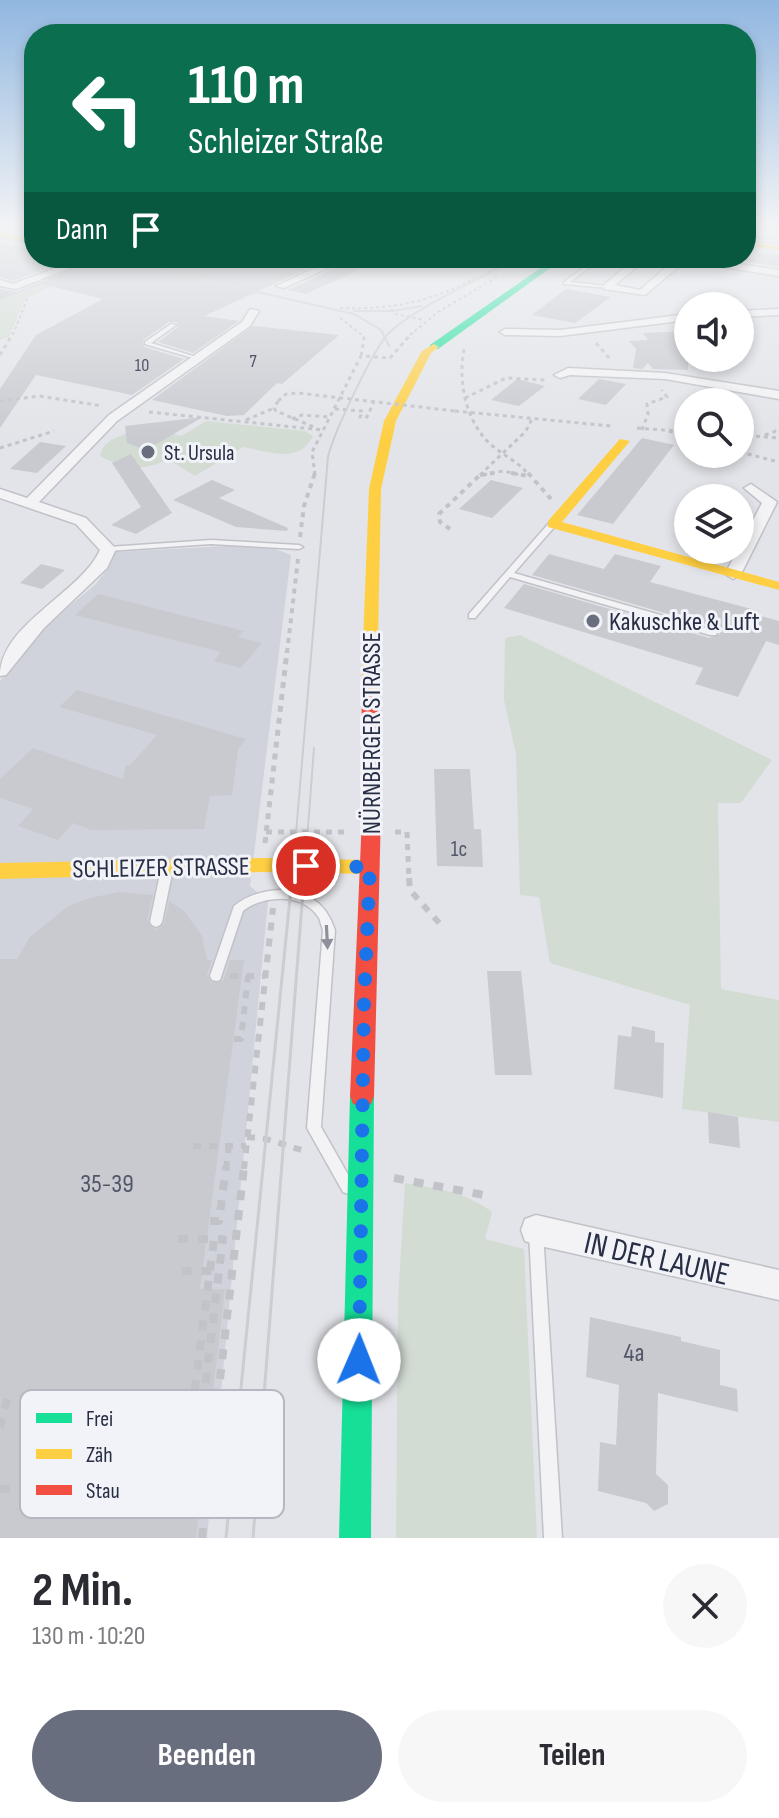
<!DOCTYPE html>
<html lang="de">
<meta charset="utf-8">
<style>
:root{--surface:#fff;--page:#f7f7f7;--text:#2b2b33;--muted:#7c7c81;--accent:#696e7e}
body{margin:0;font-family:"Sofia Sans Condensed",sans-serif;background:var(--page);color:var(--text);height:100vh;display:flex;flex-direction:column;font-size:30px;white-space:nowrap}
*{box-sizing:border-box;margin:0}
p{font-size:26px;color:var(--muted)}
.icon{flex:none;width:44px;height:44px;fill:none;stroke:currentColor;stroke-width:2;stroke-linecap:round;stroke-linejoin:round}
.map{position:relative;height:1538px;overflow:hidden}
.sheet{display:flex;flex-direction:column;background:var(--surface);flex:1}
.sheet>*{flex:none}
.top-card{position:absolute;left:24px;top:24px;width:732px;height:244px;border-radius:32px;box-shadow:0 4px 12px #0003;background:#0b6e4f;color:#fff;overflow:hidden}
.buttons{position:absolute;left:674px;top:292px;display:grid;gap:16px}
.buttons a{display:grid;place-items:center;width:80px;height:80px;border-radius:50%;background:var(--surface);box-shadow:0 4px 12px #0003;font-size:40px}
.pin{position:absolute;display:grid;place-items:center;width:68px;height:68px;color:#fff;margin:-34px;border:4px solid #fff;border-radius:50%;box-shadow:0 2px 8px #0007}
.me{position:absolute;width:88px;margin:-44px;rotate:1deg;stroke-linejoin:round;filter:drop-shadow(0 0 6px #0008)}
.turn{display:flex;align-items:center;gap:28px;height:168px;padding:0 32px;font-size:36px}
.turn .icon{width:104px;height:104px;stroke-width:2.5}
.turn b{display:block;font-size:56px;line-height:68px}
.then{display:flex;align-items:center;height:76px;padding:0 32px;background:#0003;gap:16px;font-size:30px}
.round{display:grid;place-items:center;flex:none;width:84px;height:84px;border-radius:42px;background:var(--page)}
.headline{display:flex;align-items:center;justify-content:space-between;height:136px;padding:0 32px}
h1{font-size:48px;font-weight:700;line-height:60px}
.action{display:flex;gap:16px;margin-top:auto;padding:16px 32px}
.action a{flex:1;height:92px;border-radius:48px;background:var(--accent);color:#fff;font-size:32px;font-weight:700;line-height:92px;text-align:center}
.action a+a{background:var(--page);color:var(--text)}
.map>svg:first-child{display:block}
.built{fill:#d1d3dc}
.green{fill:#d2dcd3}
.building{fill:#c9cad0}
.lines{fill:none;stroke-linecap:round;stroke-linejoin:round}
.lane-casing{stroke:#c1c2c7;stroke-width:3}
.street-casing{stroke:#c1c2c7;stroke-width:3}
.path-far5{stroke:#c1c3c9;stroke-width:2;stroke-dasharray:3 3;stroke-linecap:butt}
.path-far4{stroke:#c1c3c9;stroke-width:3;stroke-dasharray:4 4;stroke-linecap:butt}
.path-far3{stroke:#c1c3c9;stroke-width:4;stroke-dasharray:5 5;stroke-linecap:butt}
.path-far2{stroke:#c1c3c9;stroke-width:5;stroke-dasharray:6 6;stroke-linecap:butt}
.path-far1{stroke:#c1c3c9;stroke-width:6;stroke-dasharray:8 8;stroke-linecap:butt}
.path{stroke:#c1c3c9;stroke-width:8;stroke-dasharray:10 10;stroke-linecap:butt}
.lane{fill:#f3f3f5;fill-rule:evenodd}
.street{fill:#f3f3f5;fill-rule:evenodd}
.fast{fill:#16e098;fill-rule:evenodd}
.slow{fill:#ffcf43;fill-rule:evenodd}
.jam{fill:#f24e42;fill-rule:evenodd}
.tram-far1{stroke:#cccdd0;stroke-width:2}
.tram{stroke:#cccdd0;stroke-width:3}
.path-bridge{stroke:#c1c3c9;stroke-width:3;stroke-dasharray:4 4;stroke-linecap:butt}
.oneway{fill:#8e909c}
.route{stroke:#1a73e8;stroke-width:14;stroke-dasharray:0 25.2}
.poi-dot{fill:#696e7e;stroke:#f1f3f8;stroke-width:3}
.labels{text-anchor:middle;stroke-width:6;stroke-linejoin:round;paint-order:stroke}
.far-number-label{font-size:18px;fill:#525768}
.far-poi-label{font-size:22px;fill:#282e44;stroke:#f1f3f8;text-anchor:start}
.number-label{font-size:22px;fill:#525768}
.poi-label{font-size:26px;fill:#282e44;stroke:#f1f3f8;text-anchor:start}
.street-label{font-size:26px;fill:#282e44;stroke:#f1f3f8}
.near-number-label{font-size:26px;fill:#525768}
.near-street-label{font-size:32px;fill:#282e44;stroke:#f1f3f8}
.key{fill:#f1f3f8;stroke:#b5b8c2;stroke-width:2}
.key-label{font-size:22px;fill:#282e44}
</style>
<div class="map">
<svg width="779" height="1538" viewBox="0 0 779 1538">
<rect width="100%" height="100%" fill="#e3e4e9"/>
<path class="built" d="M245,545L267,546L291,555L250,886L268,901L207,1538H0V681L39,631L95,585L110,566L115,552Z"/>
<path class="green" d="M56,279L59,282L25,299L9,337L0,340V300Z
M206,421L305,431L313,436C299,464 271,452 243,447L195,476L168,459C144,472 123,469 100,456C107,427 158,429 181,436Z
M520,635L772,760L741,803H718L721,989L779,1000V1122L682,1109L690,1005L550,963L539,897L520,895L516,754L504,700L505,638Z
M405,1183C437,1189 466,1192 492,1212L485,1239L524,1249L537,1538H396L398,1300Z"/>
<path class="building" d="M0,242L34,250V258H74L13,281L0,277Z
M760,253L779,255V267L726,258L755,259Z
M99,258H233L268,266L284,258L322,262L204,316L239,321L193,353L158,342L178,327L177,322H169L143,340L144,347L184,359L132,395L36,375L0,428V389L36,335L103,299L42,284L0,300V289L17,292Z
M340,266L359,270L306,294L288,290Z
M566,289L611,297L575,323L532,315Z
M253,326L339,335L282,384L277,383L244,415L227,416L152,400Z
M688,331V370L653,369L648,363L642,369L633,368L636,349L629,341L648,340L643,333Z
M517,379L545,386L519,406L491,400Z
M599,379L626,384L606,405L578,399Z
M203,417L146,450L127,443L125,426Z
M642,438L674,445L613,524L577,515Z
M40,442L66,446L37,473L10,469Z
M131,454L172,513L136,534L111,525L141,507L112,463Z
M212,480L235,490L219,498L288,528L287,531L236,527L173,500Z
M491,480L523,488L492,518L459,509Z
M549,554L604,569L615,554L661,566L650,582L759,611L758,615L779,621V645L766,641L738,697L695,684L703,668L504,608L524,584L709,638L720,634L717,628L532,575Z
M41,564L65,570L42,589L20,583Z
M98,594L244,631L238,637L262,643L241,668L214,661L221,652L75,615Z
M77,690L246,739L238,750L232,795L210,796L204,829L91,830L73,823L58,840L18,826L33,809L0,798V779L33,748L123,779L126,765H130L157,735L59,707Z
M434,769H470L474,829H481L483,867L437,866Z
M120,892L153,895L147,921L155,930L164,924L169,901L184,911L202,936L207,960H212L207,975L211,983L223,981L230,960H244L200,1289H225L196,1538H0V959H17L30,937L67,907L89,898Z
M487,971H521L532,1075H495Z
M632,1026L655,1031V1042L664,1043L663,1098L614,1089L618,1035L631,1037Z
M708,1112L738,1117L740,1148L709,1143Z
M590,1317L681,1337V1341L720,1350V1385L737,1389L738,1412L658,1393L656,1474L668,1485V1504L654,1511L646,1503L598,1491L600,1442L616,1445L619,1385L586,1377Z"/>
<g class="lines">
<g class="lane-casing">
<path id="lane" d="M749,225L779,228V230L751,226Z
M746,237L779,241V243L746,239Z
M478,258H483L471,266H467V264Z
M597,258H602L570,282L607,286L609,288L564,284V282Z
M171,324L176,325L151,343L196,357V359L145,344V342Z
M550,522H556L557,524L514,573L716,631L717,633L716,635H710L510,577L475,618H469V614Z
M211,540L299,545L303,547L299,549L211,544L108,551L104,549L108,547Z
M167,865L171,866L173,869L162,922L160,925L156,927L152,925L150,922L161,869L163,866Z
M280,890C309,893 325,901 335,930L321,1127L355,1187L353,1192L348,1194L343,1192L307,1128L323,930C322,928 320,920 319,918C303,892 263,895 243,911L220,980L216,981L212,980L210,976L234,906C248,895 262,891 280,890Z
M536,1225L541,1227L543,1232L562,1538H544L529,1232L531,1227Z"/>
</g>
<g class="street-casing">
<path id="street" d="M83,258H96L16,289L0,286V280L13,284Z
M337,258H350L284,288L276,286Z
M636,258H647L615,285L640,290L677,258H700L779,270V276L685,261L645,295L604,289V285Z
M250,309L259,311L250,326L117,421L39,502L86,518L116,549L107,568L44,628L6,675L0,676C0,624 80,594 100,550L76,524L0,498V489L27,498L109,415L242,322Z
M779,309V315L740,317V311Z
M688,314V320L560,336L505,335L500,332L505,329L560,330Z
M568,368L665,373L779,391V399L665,379L570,375L560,378L554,375Z
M751,484L777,502L741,574L733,579L725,574L762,503L744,488Z
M536,1215L779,1270V1300L536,1245L525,1241L521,1230L525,1219Z"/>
</g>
<path class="path-far5" d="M488,272L511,258
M340,308C390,310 431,302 475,278
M391,309L396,314L424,320
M340,318L362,335
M13,335L27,299
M410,335L438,312L497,277"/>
<path class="path-far4" d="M596,343L610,359
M464,349C458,381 465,419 489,443C502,455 518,461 529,475
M0,355L13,333
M361,356L364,338L361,333
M465,398L506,378L545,380
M0,401L39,396L103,406
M278,401L274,408L276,411L314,427
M335,409L363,411L360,417H367L374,401
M455,411L611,426
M149,412L323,430
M292,419L302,415L330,417
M246,420L274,408
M637,428L688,432
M642,430L648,414L647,404L667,397L662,390
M669,431L688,438
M740,435L779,438
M765,435L779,430
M0,448L54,431
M740,452L779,462
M315,475L312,452L361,356L390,358L412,333
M480,475L526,431L532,419
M483,475L503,471L521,475"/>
<path class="path-far3" d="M511,473L529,476
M528,473L551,499
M480,475L494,473
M450,529L440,522L439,514L482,473
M300,537L304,506L315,473
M287,653L298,559"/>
<path class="path-far2" d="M266,832H345
M395,832H407L409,880
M265,843L287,651"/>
<path class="path-far1" d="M409,878L410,890L441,925
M230,976H265
M234,1039H241L248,976
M247,1137L266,1139L308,1152
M193,1146H246
M226,1169L229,1145
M244,1169L273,908"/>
<path class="path" d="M394,1178L484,1195
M210,1221H219L226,1167
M178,1239H223L219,1271
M0,1428L9,1391
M0,1489H193L219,1271H174
M182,1489L214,1239
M202,1538L244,1167"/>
<use href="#lane" class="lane"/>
<use href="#street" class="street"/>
<path class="fast" d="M555,258H564L438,349H430V345Z
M362,1085L371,1088L374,1096L371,1538H339L350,1096L353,1088Z"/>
<path class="slow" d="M0,233L34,241V245L0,237Z
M746,242L779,246V250L746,246Z
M434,344L439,347L431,353L396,421L381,489L377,693L369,698L361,693L369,489L384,421L422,351Z
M620,439L630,441L562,522L779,582V590L548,527V521Z
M262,858L370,860L377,862L380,867L377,872L370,874L262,872L0,879V863Z"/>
<path class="jam" d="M369,688L377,693L382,770L374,1096L371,1104L362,1107L353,1104L350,1096L364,770L361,693Z"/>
<path class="tram-far1" d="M0,237L34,245
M88,258L118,261
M107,258L354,314L381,330L389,346
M354,311H393L422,306
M292,880L328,457C333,434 373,350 388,334C414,308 482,278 517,258
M304,880L314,748"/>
<path class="tram" d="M226,1538L292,878
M253,1538L304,878"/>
<path class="path-bridge" d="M278,401L286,394L298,393L455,411"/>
</g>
<defs><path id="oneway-solid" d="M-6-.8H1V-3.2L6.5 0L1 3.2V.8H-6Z" transform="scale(2)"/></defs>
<use class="oneway" href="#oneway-solid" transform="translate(327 937) rotate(87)"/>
<linearGradient id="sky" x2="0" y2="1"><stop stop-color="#91b7e0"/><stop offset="0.51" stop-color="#f2f3f5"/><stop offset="1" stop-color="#f2f3f5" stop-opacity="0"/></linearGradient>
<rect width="779" height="440" fill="url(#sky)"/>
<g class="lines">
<path class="route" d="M306,866L370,867L364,1002L359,1360"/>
</g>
<g class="poi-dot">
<circle cx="148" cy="452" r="8"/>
<circle cx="593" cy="621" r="8"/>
</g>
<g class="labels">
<g class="far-number-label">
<text x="253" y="367">7</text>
<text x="142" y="371">10</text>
</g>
<g class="far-poi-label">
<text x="164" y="460">St. Ursula</text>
</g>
<g class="number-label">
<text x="459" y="856">1c</text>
</g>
<g class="poi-label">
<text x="609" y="630">Kakuschke &amp; Luft</text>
</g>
<g class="street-label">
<text transform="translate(371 733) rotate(-90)" y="9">NÜRNBERGER STRASSE</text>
<text transform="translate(161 867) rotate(-1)" y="9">SCHLEIZER STRASSE</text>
</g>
<g class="near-number-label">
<text x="107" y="1192">35-39</text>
<text x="634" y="1361">4a</text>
</g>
<g class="near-street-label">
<text transform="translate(657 1258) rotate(13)" y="11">IN DER LAUNE</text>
</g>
</g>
<rect x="20" y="1390" width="264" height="128" rx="12" class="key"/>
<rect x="36" y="1413" width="36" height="10" fill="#16e098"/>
<rect x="36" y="1449" width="36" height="10" fill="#ffcf43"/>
<rect x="36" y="1485" width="36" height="10" fill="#f24e42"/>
<g class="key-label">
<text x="86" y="1426">Frei</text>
<text x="86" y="1462">Zäh</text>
<text x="86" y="1498">Stau</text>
</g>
</svg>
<div class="buttons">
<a><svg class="icon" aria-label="sound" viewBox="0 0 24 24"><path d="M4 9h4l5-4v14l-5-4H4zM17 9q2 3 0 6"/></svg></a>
<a><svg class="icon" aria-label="search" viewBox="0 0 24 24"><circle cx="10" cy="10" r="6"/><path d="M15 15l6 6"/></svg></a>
<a><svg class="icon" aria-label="layers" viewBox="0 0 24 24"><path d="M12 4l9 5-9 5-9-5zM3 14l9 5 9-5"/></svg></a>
</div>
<div class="pin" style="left:306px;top:866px;background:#d93025"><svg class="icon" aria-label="arrive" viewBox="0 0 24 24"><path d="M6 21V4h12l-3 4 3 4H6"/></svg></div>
<svg class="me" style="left:359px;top:1360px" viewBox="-20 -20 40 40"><circle r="19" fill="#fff"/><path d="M0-13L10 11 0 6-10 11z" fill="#1a73e8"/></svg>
<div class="top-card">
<div class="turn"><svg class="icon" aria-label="left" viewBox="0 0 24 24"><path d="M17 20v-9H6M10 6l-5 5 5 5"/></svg><div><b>110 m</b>Schleizer Straße</div></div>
<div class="then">Dann<svg class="icon" aria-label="arrive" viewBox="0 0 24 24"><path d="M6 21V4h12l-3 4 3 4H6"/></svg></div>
</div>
</div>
<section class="sheet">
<div class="headline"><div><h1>2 Min.</h1><p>130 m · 10:20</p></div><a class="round"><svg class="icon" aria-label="close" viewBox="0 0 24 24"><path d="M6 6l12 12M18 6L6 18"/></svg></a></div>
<div class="action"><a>Beenden</a><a>Teilen</a></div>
</section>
